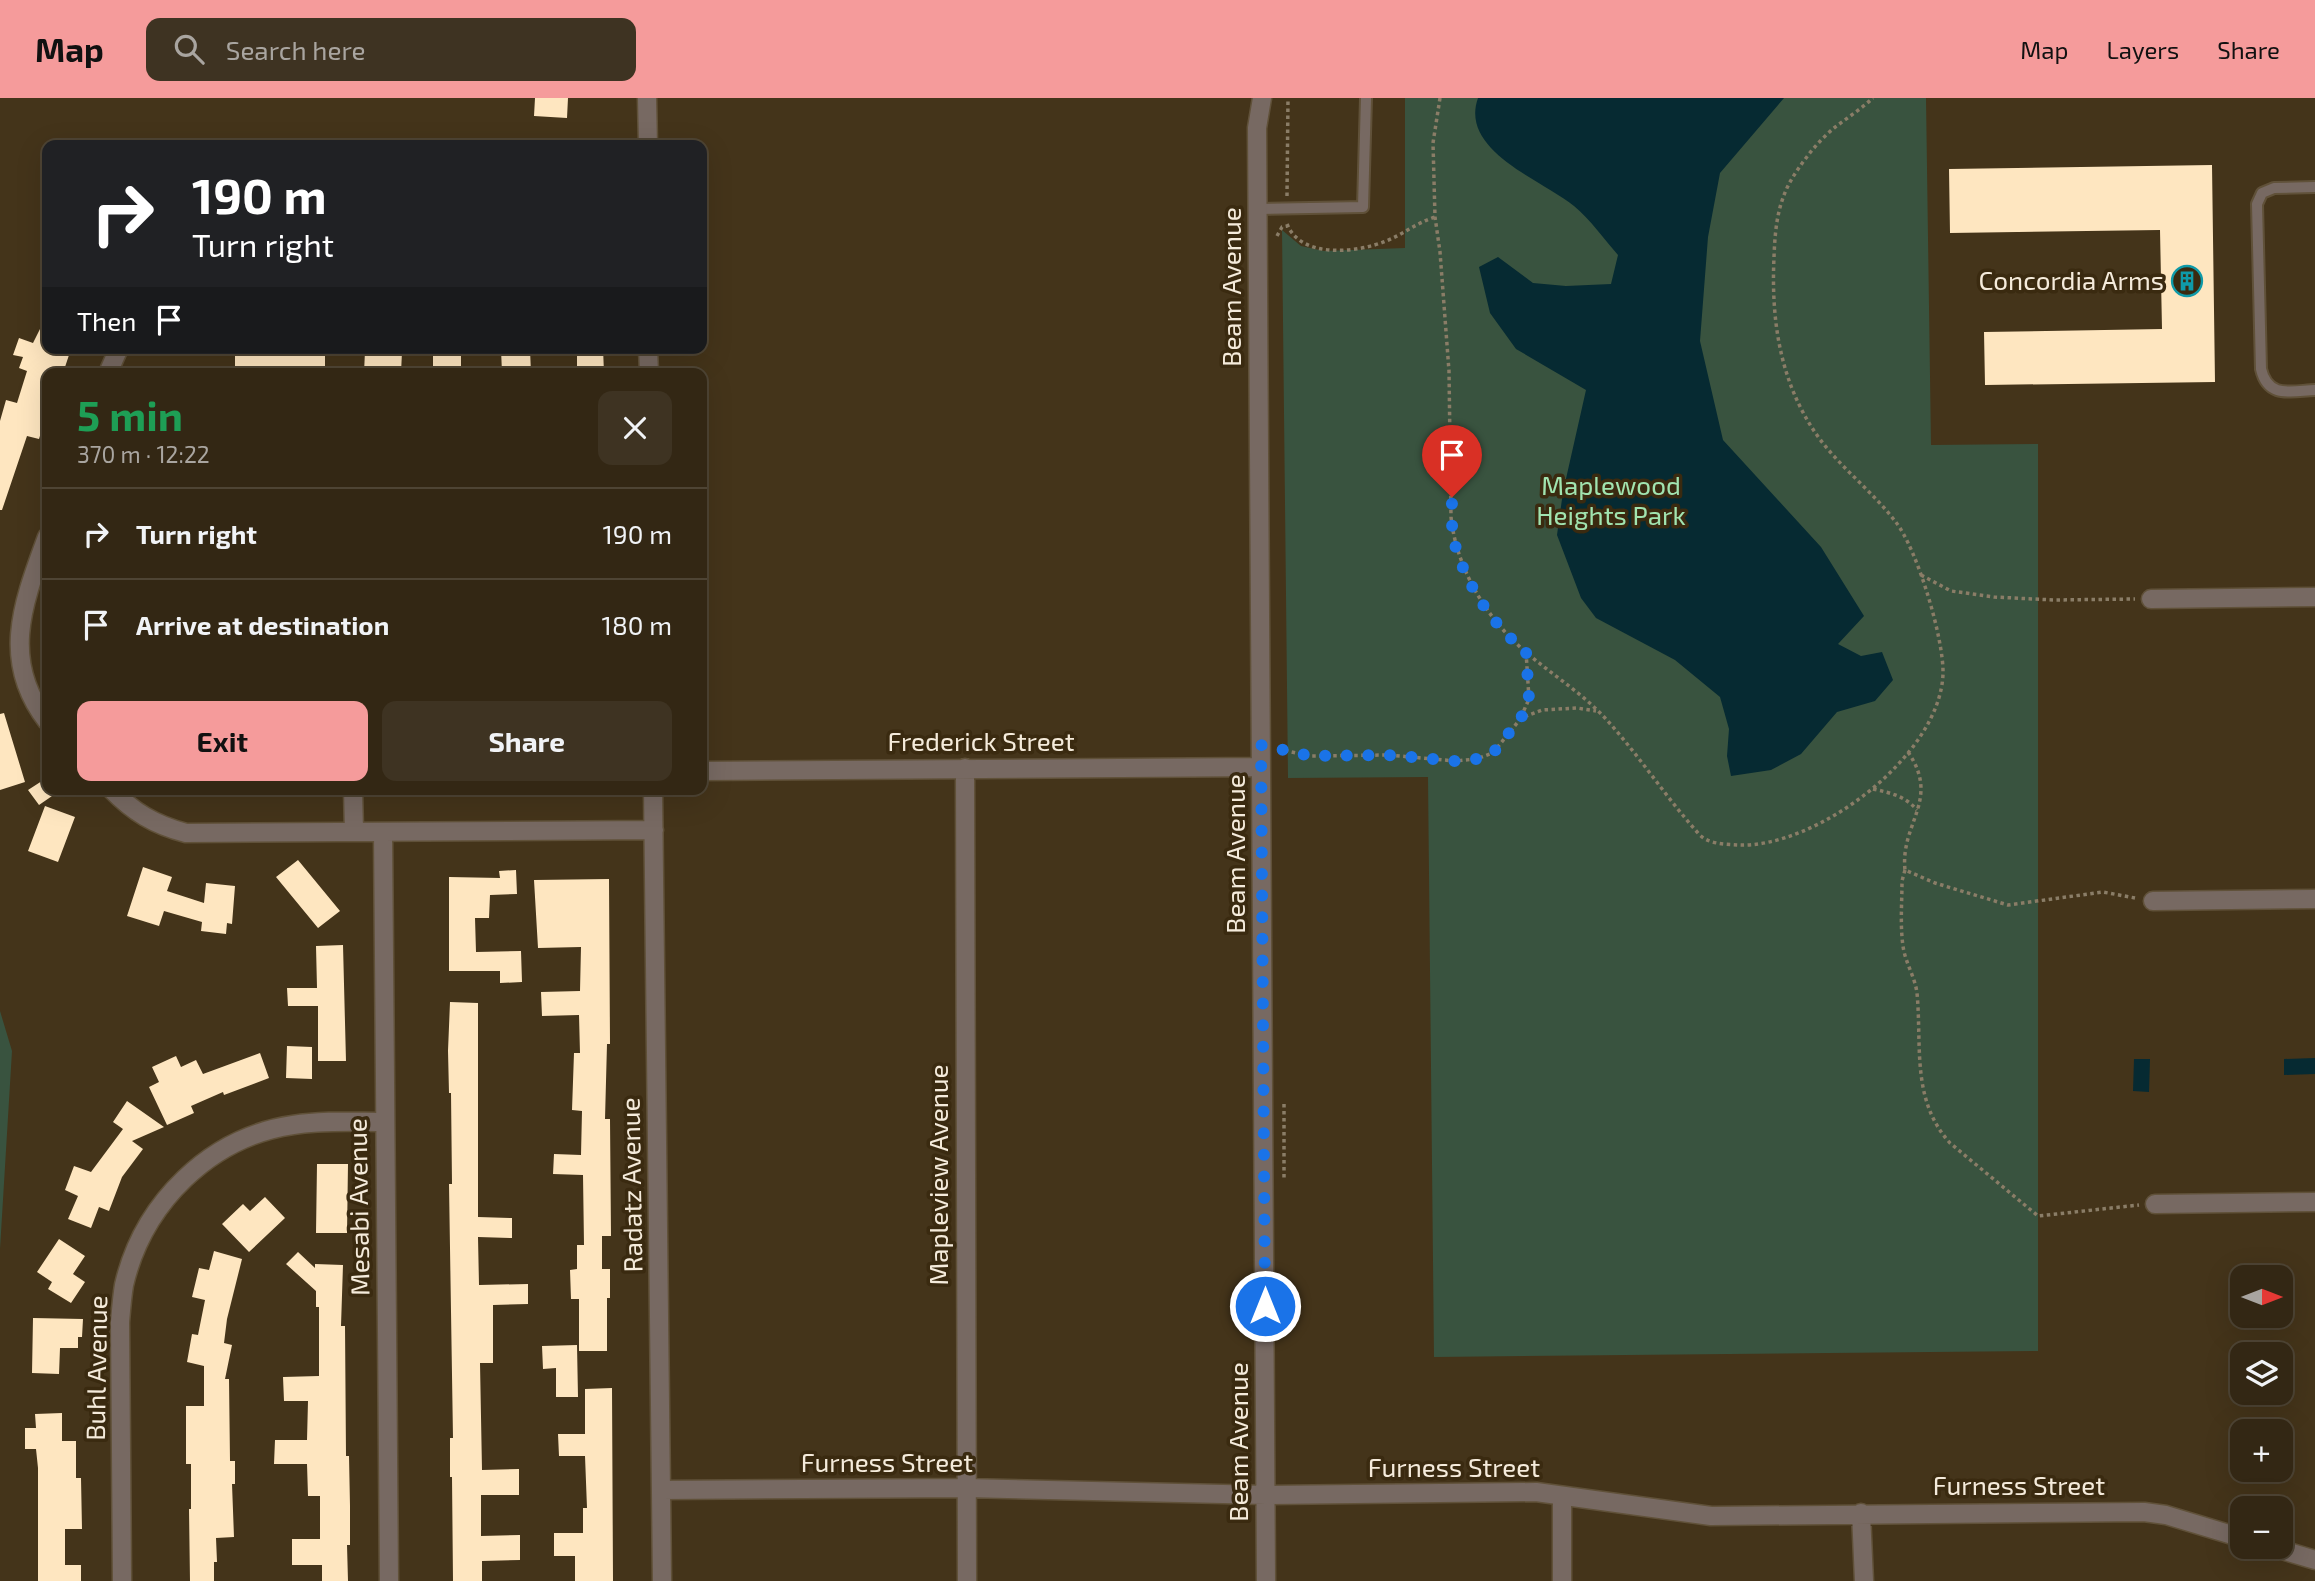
<!DOCTYPE html>
<meta charset="utf-8">
<style>
:root{--surface:#332714;--page:#3e3322;--text:#f1f3f6;--muted:#a9a5a0;--line:#4e4434;--accent:#f59b9b}
body{margin:0;font-family:"Exo 2",sans-serif;background:var(--page);color:var(--text);height:100vh;display:flex;flex-direction:column;font-size:26px;white-space:nowrap}
*{box-sizing:border-box;margin:0}
p{font-size:23px;color:var(--muted)}
.icon{flex:none;width:38px;height:38px;fill:none;stroke:currentColor;stroke-width:2;stroke-linecap:round;stroke-linejoin:round}
.map{position:relative;flex:1;overflow:hidden}
.sheet{position:absolute;left:42px;top:270px;width:665px;height:427px;display:flex;flex-direction:column;background:var(--surface);border-radius:14px;box-shadow:0 7px 28px #0002,0 0 0 2px var(--line)}
.sheet>*{flex:none}
.guide{position:absolute;left:42px;top:42px;width:665px;height:214px;border-radius:14px;box-shadow:0 7px 28px #0002,0 0 0 2px var(--line);background:#202124;color:#fff;overflow:hidden}
.needle{width:46px;rotate:90deg}
.controls{position:absolute;left:2230px;top:1167px;display:grid;gap:14px}
.controls a{display:grid;place-items:center;width:63px;height:63px;border-radius:14px;background:var(--surface);box-shadow:0 7px 28px #0002,0 0 0 2px var(--line);font-size:35px}
.pin{position:absolute;display:grid;place-items:center;width:60px;height:60px;color:#fff;margin:-72px -30px;border-radius:50% 50% 50% 0;rotate:-45deg;box-shadow:0 0 7px #0007}
.pin .icon{rotate:45deg}
.me{position:absolute;width:77px;margin:-38px;rotate:0deg;stroke-linejoin:round;filter:drop-shadow(0 0 5px #0008)}
.turn{display:flex;align-items:center;gap:24px;height:147px;padding:0 35px;font-size:32px}
.turn .icon{width:91px;height:91px;stroke-width:2.5}
.turn b{display:block;font-size:49px;line-height:60px}
.then{display:flex;align-items:center;height:66px;padding:0 35px;background:#0003;gap:14px;font-size:26px}
.round{display:grid;place-items:center;flex:none;width:74px;height:74px;border-radius:14px;background:var(--page)}
.headline{display:flex;align-items:center;justify-content:space-between;height:119px;padding:0 35px}
h1{font-size:42px;font-weight:700;line-height:52px;color:#1e9e55}
.action{display:flex;gap:14px;margin-top:auto;padding:14px 35px}
.action a{flex:1;height:80px;border-radius:14px;background:var(--accent);color:#111;font-size:28px;font-weight:700;line-height:80px;text-align:center}
.action a+a{background:var(--page);color:var(--text)}
ul{padding:0;list-style:none}
li{display:flex;align-items:center;gap:21px;height:91px;padding:0 35px;border-top:2px solid var(--line)}
li div{flex:1}
li b{display:block;font-size:26px}
li em{font-style:normal}
header{display:flex;align-items:center;gap:42px;box-sizing:border-box;height:98px;padding:0 35px;background:var(--accent);color:#111}
header strong{font-size:33px}
nav{display:flex;gap:38px;margin-inline-start:auto;font-size:24px}
.search{width:490px;height:63px;background:var(--page);display:flex;align-items:center;gap:18px;box-sizing:border-box;padding:0 24px;border-radius:14px;color:var(--muted);font-size:26px}
.map>svg:first-child{display:block}
.green{fill:#39533f}
.water{fill:#062a32}
.building{fill:#fee6c0}
.lines{fill:none;stroke-linecap:round;stroke-linejoin:round}
.lane-casing{stroke:#605139;stroke-width:14}
.street-casing{stroke:#605139;stroke-width:21}
.path{stroke:#8a7d67;stroke-width:3.5;stroke-dasharray:3.5 3.5;stroke-linecap:butt}
.lane{stroke:#776962;stroke-width:10}
.street{stroke:#776962;stroke-width:18}
.route{stroke:#1a73e8;stroke-width:12;stroke-dasharray:0 21.6}
.labels{text-anchor:middle;stroke-width:7;stroke-linejoin:round;paint-order:stroke}
.poi-label{font-size:26px;fill:#f5ebdb;stroke:#3a2a10;text-anchor:end}
.street-label{font-size:26px;fill:#f5ebdb;stroke:#3a2a10}
.park-label{font-size:26px;fill:#a1e4b0;stroke:#3a2a10}
</style>
<header>
<strong>Map</strong>
<div class="search"><svg class="icon" aria-label="search" viewBox="0 0 24 24"><circle cx="10" cy="10" r="6"/><path d="M15 15l6 6"/></svg>Search here</div>
<nav><a>Map</a><a>Layers</a><a>Share</a></nav>
</header>
<div class="map">
<svg width="2315" height="1483" viewBox="0 0 2315 1483">
<rect width="100%" height="100%" fill="#44341a"/>
<path class="green" d="M1405,0H1926L1931,347L2038,346V1253L1434,1259L1428,679L1288,680L1282,132L1301,148L1324,153L1405,150Z
M0,913L12,953L0,1151Z"/>
<path class="water" d="M1478,0H1784L1720,75L1708,139L1700,243L1723,342L1821,449L1864,518L1838,546L1861,558L1882,554L1893,582L1875,603L1837,614L1801,656L1771,672L1731,678L1727,658L1729,631L1720,599L1675,562L1596,520L1581,500L1557,437L1563,394L1586,292L1516,251L1490,215L1479,169L1498,159L1533,185L1566,188L1611,186L1618,157C1604,141 1590,121 1574,108C1542,82 1459,53 1478,0Z
M2315,960V976L2284,977V961Z
M2134,961H2150L2149,994L2133,993Z"/>
<path class="building" d="M535,0H568L567,20L534,18Z
M2212,67L2215,284L1985,287L1984,234L2162,231L2160,132L1950,135L1949,71Z
M47,217V250L69,257L63,275H47V291L40,313L47,315L39,341L27,338L2,412H0V323L6,302L17,305L27,273L19,270L23,259L13,257L19,240L33,245Z
M262,250H283L284,253H325V275H235V251Z
M603,250L604,275H577V251Z
M461,251V275H433V252Z
M501,251H530L531,275H502Z
M365,253L402,254L401,275H364Z
M4,615L25,684L0,692V616Z
M45,681L47,691H52L55,696L39,707L28,692Z
M45,708L75,719L58,764L28,753Z
M298,762L340,813L318,830L276,779Z
M143,769L172,779L167,793L204,805L206,785L235,788L232,826L227,825L226,836L201,833L202,824L164,813L159,828L127,818Z
M516,772L517,796L490,797L489,820H475L476,854L521,853L522,884L500,885V873H449V779L500,780L499,773Z
M609,781L610,946H607L605,1021H610L611,1138H602V1171H610V1200H607V1253H579V1201H571L570,1172L577,1171V1147H584L583,1077L553,1076L554,1056L581,1057L582,1013L572,1012L574,955H580L579,917L542,918L541,894L580,893L581,849L538,850L534,782Z
M343,847L346,963H318V908H288L287,890H317L316,848Z
M450,904L478,905V1119L512,1120V1140L478,1139L479,1187L528,1186V1206L493,1207V1265H480L482,1372L519,1371V1397H481V1438L520,1437V1462L482,1463V1483H453L452,1379H450V1340H453L449,1086H452L451,995H449L448,953Z
M287,948L312,949V981L286,980Z
M260,955L269,980L224,997L223,994L191,1008L194,1015L167,1027L149,989L159,984L152,969L176,958L181,969L196,962L203,976Z
M127,1003L164,1029L132,1043L143,1051L122,1079L109,1113L99,1109L91,1130L68,1121L78,1098L65,1092L74,1068L91,1074L123,1031L113,1024Z
M317,1066H348L347,1135H316Z
M265,1099L285,1120L249,1154L222,1126L243,1106L250,1113Z
M59,1141L85,1158L73,1176L85,1184L71,1205L48,1191L52,1184L37,1174Z
M214,1153L242,1161L227,1221L224,1245L232,1247L225,1281H229L230,1363H235V1386H232L234,1439L216,1440L217,1464H214V1483H190L189,1411H191V1366H186V1308H204V1268L187,1264L192,1236L198,1237L205,1202L192,1199L199,1170L209,1172Z
M298,1154L315,1170V1166L343,1167L341,1228H345L346,1358H349L350,1408V1447H347L348,1483H322V1467H292V1441H320V1398H308L307,1366H274L275,1342H307L308,1303H284L283,1279L319,1278V1209H316V1193L286,1166Z
M33,1220L83,1221L82,1239H78V1250H60L59,1276L32,1275Z
M577,1247L578,1299H556V1270L543,1271L542,1248Z
M612,1290L613,1483H575V1458H554V1435H583V1410H587L585,1358H559L558,1336H585V1291Z
M62,1315V1343H76V1380H81L82,1431H65V1467H81V1483H38V1370L36,1351H25V1330H36L35,1316Z"/>
<g class="lines">
<g class="lane-casing">
<path id="lane" d="M2315,89L2274,90L2262,95L2257,106L2261,271C2268,301 2291,293 2315,292
M1258,111L1363,109L1366,0"/>
</g>
<g class="street-casing">
<path id="street" d="M647,0L648,47
M1262,0L1257,30L1266,1483
M648,250L649,275
M108,275L119,250
M47,439C23,505 0,562 47,623
M2151,501L2315,499
M965,670L967,1483
M702,673L1261,669
M111,691C133,714 155,727 186,735L654,732
M353,691L354,734
M653,691L662,1483
M383,734L389,1483
M2153,803L2315,801
M2155,1106L2315,1104
M661,1392L966,1390L1266,1397L1536,1394L1711,1418L2144,1414L2166,1417L2242,1440
M1562,1398V1483
M1861,1415L1864,1483
M2272,1449L2315,1462
M122,1483L120,1224C121,1212 122,1199 124,1187C143,1105 210,1039 293,1027C323,1022 355,1024 385,1024"/>
</g>
<path class="path" d="M1440,0L1433,45L1435,119L1440,154L1449,273L1451,419C1456,467 1483,515 1519,548C1546,573 1579,592 1605,620C1638,656 1665,698 1698,735C1707,746 1723,746 1737,747C1816,751 1940,658 1943,576C1944,541 1917,450 1895,423C1872,393 1841,370 1819,340C1780,286 1771,223 1774,159C1775,133 1777,108 1790,84C1801,65 1817,44 1834,30C1847,20 1861,11 1873,0
M1287,98L1288,0
M1287,126C1301,161 1357,155 1386,143C1404,136 1416,125 1435,119
M1277,138L1282,129L1287,128
M1921,477L1951,493L1994,499L2054,502L2135,501
M1521,619L1529,601L1526,553
M1278,651L1310,658L1388,657L1455,663L1476,661L1493,655L1521,620L1542,612L1577,610L1596,613
M1908,654C1941,702 1900,725 1905,772L1935,785L2008,807L2103,794L2135,800
M1873,691C1891,695 1905,698 1917,712
M1905,772L1902,783C1902,805 1900,827 1903,848C1905,864 1915,879 1917,895C1922,948 1911,1002 1950,1045L2038,1118L2139,1107
M1284,1006V1083"/>
<use href="#lane" class="lane"/>
<use href="#street" class="street"/>
</g>
<g class="lines">
<path class="route" d="M1265,1208L1261,647L1310,658L1388,657L1455,663L1476,661L1493,655L1521,620L1529,601L1526,553C1493,529 1464,483 1454,443C1451,429 1452,413 1452,399"/>
</g>
<defs>
<g id="building-ring" transform="scale(1.575)"><circle r="9.5" fill="#3a2a10" stroke="#0f9aa8" stroke-width="1.5"/><path d="M-4-6H4V6H1V3H-1V6H-4ZM-2.5-4.3h1.7v1.8h-1.7ZM.8-4.3h1.7v1.8H.8ZM-2.5-1h1.7V.8h-1.7ZM.8-1h1.7V.8H.8Z" fill="#0f9aa8"/></g>
</defs>
<g fill-rule="evenodd">
<use href="#building-ring" x="2187" y="183"/>
</g>
<g class="labels">
<g class="poi-label">
<text x="2164" y="192">Concordia Arms</text>
</g>
<g class="street-label">
<text transform="translate(1232 189) rotate(-90)" y="9">Beam Avenue</text>
<text x="981" y="653">Frederick Street</text>
<text transform="translate(1236 756) rotate(-90)" y="9">Beam Avenue</text>
<text transform="translate(939 1077) rotate(-90)" y="9">Mapleview Avenue</text>
<text transform="translate(632 1087) rotate(-91)" y="9">Radatz Avenue</text>
<text transform="translate(359 1109) rotate(-91)" y="9">Mesabi Avenue</text>
<text transform="translate(97 1270) rotate(-89)" y="9">Buhl Avenue</text>
<text transform="translate(1239 1344) rotate(-90)" y="9">Beam Avenue</text>
<text x="887" y="1374">Furness Street</text>
<text x="1454" y="1379">Furness Street</text>
<text x="2019" y="1397">Furness Street</text>
</g>
<g class="park-label">
<text x="1611" y="397">Maplewood<tspan x="1611" dy="30">Heights Park</tspan></text>
</g>
</g>
</svg>
<div class="controls">
<a><svg class="needle" viewBox="-14 -14 28 28"><path d="M0-13l5 13h-10z" fill="#e53935"/><path d="M0 13l5-13h-10z" fill="#a9a5a0"/></svg></a>
<a><svg class="icon" aria-label="layers" viewBox="0 0 24 24"><path d="M12 4l9 5-9 5-9-5zM3 14l9 5 9-5"/></svg></a>
<a>+</a>
<a>−</a>
</div>
<div class="pin" style="left:1452px;top:399px;background:#d93025"><svg class="icon" aria-label="arrive" viewBox="0 0 24 24"><path d="M6 21V4h12l-3 4 3 4H6"/></svg></div>
<svg class="me" style="left:1265px;top:1208px" viewBox="-20 -20 40 40"><circle r="17" fill="#1a73e8" stroke="#fff" stroke-width="3"/><path d="M0-11L8 9 0 5-8 9z" fill="#fff"/></svg>
<div class="guide">
<div class="turn"><svg class="icon" aria-label="right" viewBox="0 0 24 24"><path d="M7 20v-9h11M14 6l5 5-5 5"/></svg><div><b>190 m</b>Turn right</div></div>
<div class="then">Then<svg class="icon" aria-label="arrive" viewBox="0 0 24 24"><path d="M6 21V4h12l-3 4 3 4H6"/></svg></div>
</div>
<section class="sheet">
<div class="headline"><div><h1>5 min</h1><p>370 m · 12:22</p></div><a class="round"><svg class="icon" aria-label="close" viewBox="0 0 24 24"><path d="M6 6l12 12M18 6L6 18"/></svg></a></div>
<ul>
<li><svg class="icon" aria-label="right" viewBox="0 0 24 24"><path d="M7 20v-9h11M14 6l5 5-5 5"/></svg><div><b>Turn right</b></div><em>190 m</em></li>
<li><svg class="icon" aria-label="arrive" viewBox="0 0 24 24"><path d="M6 21V4h12l-3 4 3 4H6"/></svg><div><b>Arrive at destination</b></div><em>180 m</em></li>
</ul>
<div class="action"><a>Exit</a><a>Share</a></div>
</section>
</div>
